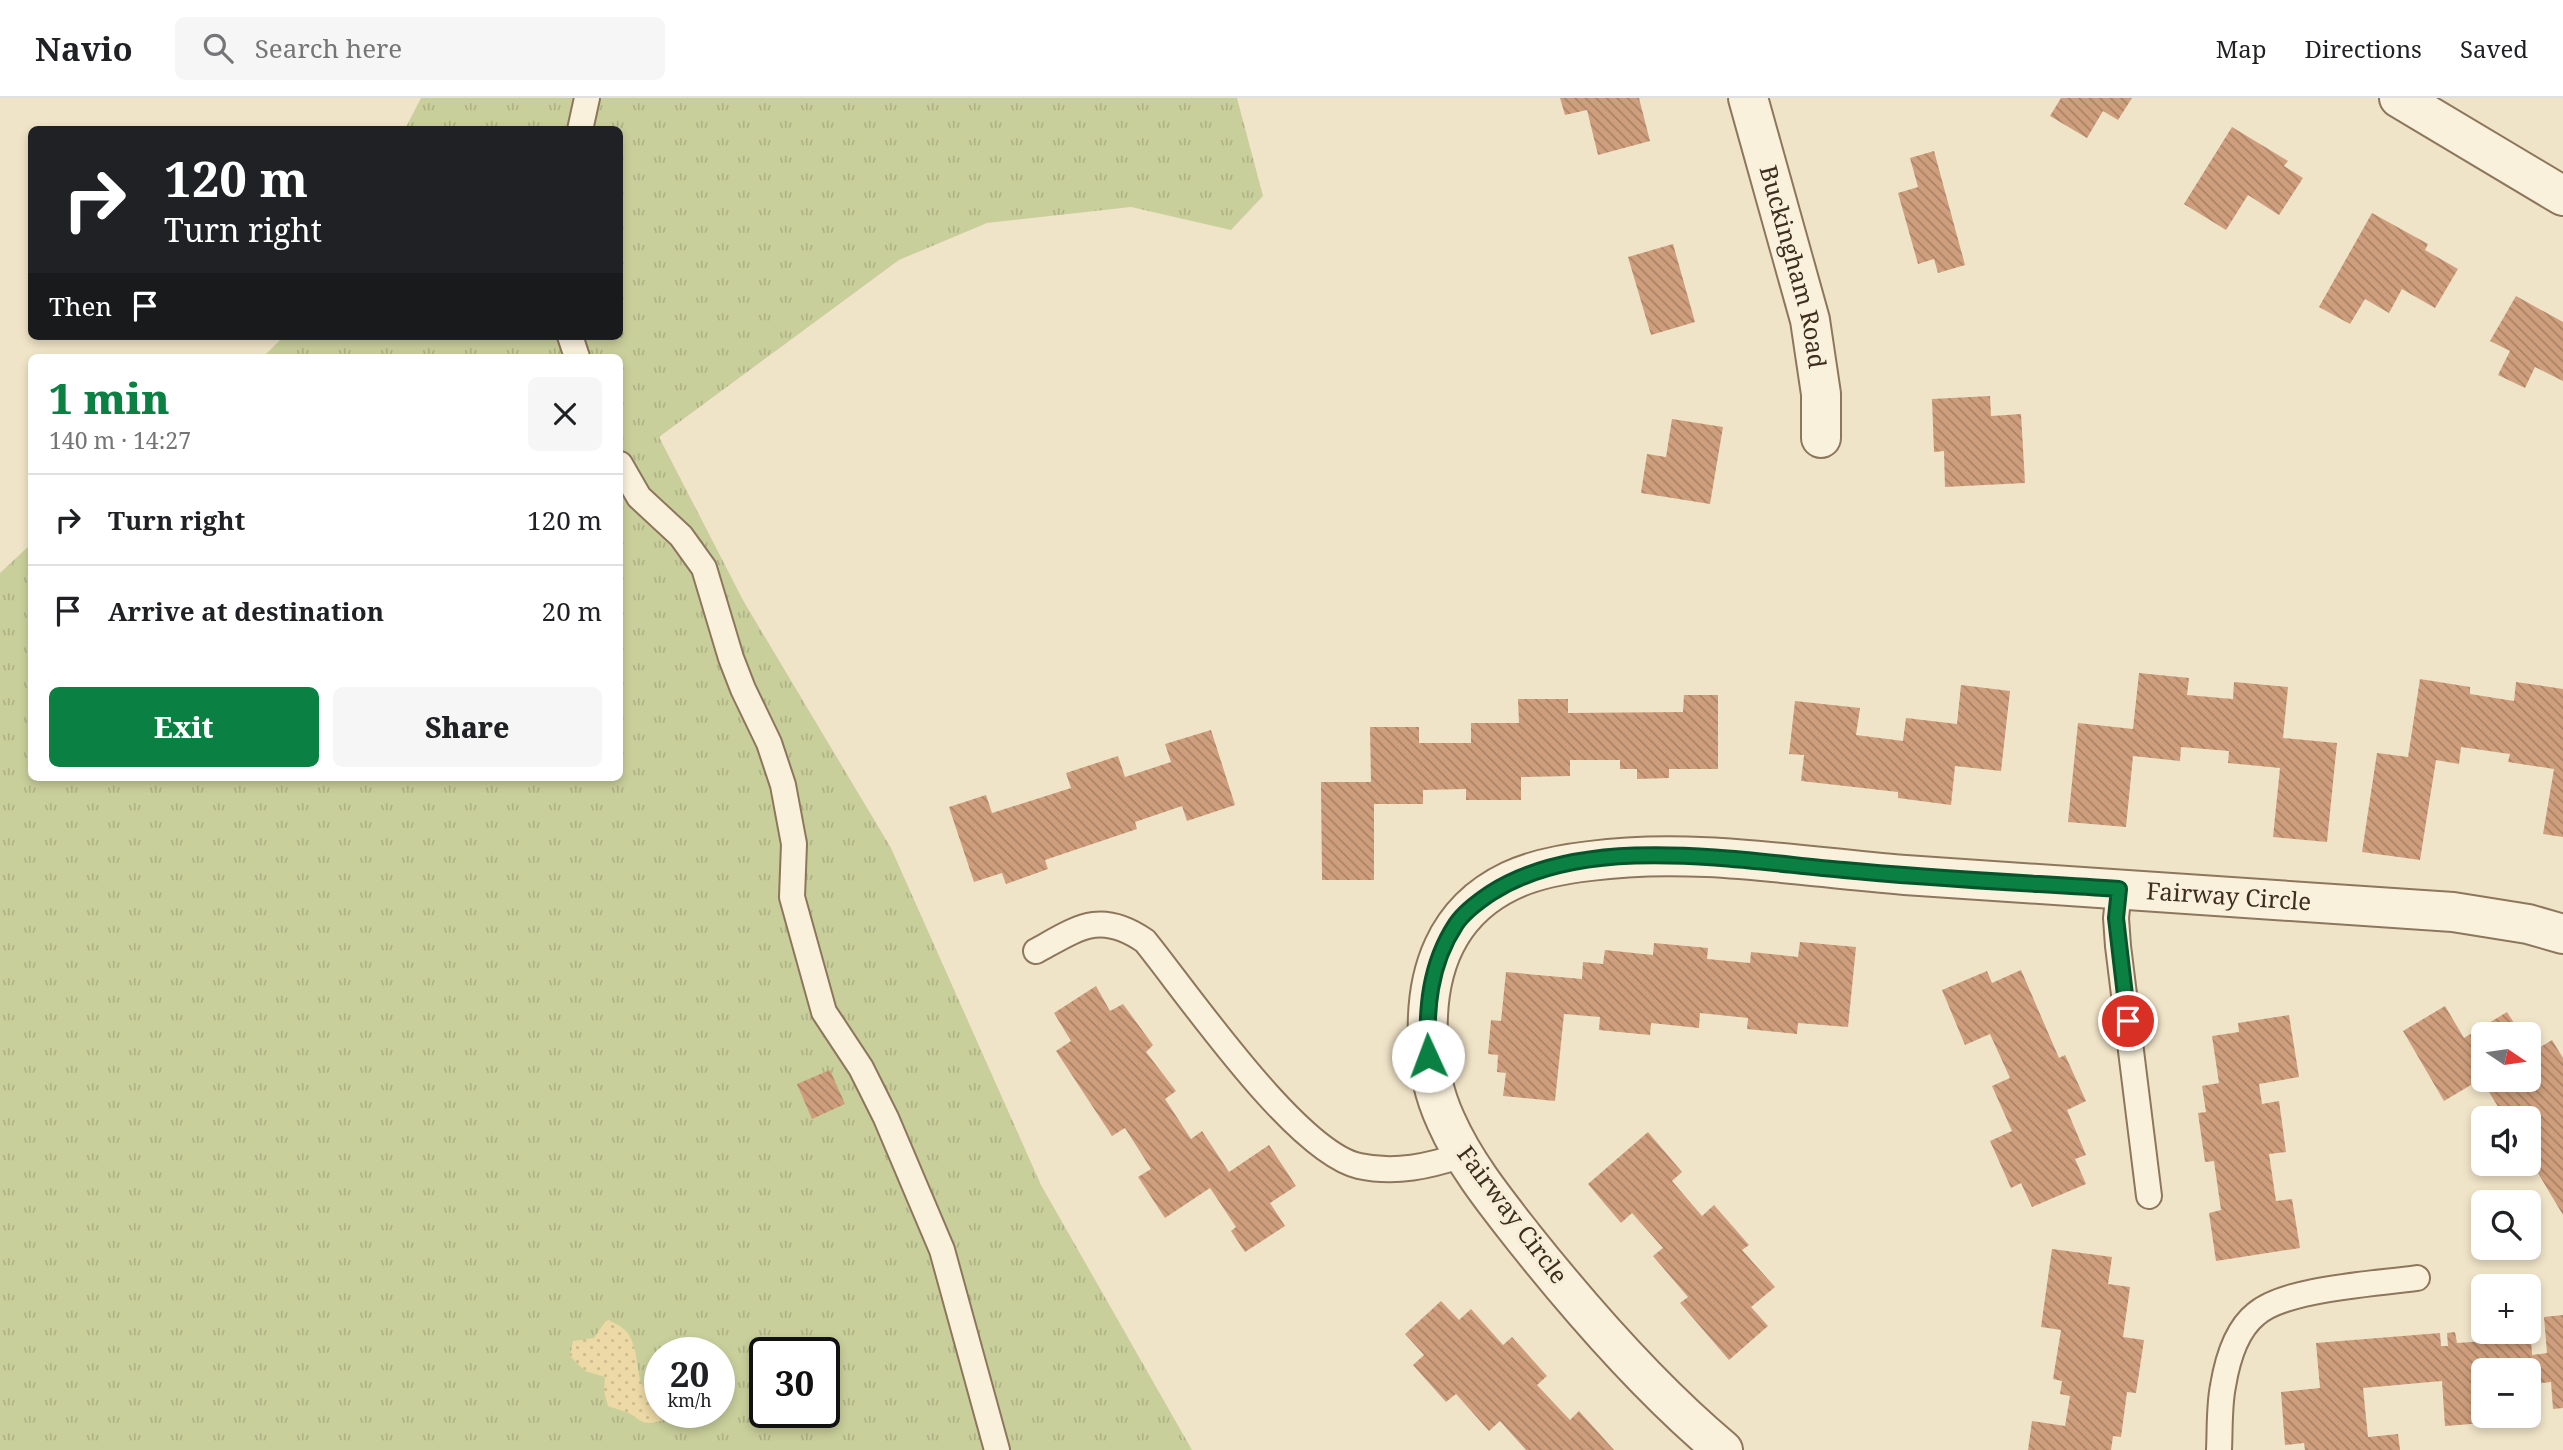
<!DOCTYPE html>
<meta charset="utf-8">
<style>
:root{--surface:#fff;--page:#f6f6f6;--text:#202124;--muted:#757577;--line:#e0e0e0;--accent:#0b8043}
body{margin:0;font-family:"Noto Serif",serif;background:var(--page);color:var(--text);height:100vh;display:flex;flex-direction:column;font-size:26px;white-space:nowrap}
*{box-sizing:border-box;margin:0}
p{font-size:23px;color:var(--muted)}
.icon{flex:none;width:38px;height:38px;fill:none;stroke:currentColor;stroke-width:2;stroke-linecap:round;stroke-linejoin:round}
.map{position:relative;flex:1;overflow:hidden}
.side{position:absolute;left:28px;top:256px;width:595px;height:427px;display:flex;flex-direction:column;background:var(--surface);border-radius:10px;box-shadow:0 4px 10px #0003}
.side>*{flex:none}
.hud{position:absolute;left:28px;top:28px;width:595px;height:214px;border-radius:10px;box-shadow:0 4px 10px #0003;background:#202124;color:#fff;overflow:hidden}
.needle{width:46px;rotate:103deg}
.tools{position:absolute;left:2471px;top:924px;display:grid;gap:14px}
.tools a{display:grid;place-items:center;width:70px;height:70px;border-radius:10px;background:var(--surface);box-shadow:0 4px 10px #0003;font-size:35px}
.speed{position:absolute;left:644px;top:1239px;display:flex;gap:14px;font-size:35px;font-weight:700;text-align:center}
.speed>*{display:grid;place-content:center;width:91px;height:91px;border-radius:50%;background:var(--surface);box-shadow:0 4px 10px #0003;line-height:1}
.speed small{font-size:18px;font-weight:400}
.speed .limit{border:4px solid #111;border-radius:10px;background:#fff;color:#111}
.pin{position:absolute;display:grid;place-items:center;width:60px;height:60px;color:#fff;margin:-30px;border:4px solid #fff;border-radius:50%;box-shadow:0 2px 7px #0007}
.me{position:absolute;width:77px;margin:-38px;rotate:358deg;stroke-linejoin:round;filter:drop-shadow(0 0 5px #0008)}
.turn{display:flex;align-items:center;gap:24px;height:147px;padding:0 21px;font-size:32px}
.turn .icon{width:91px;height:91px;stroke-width:2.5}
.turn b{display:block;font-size:49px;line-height:60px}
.then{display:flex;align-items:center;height:66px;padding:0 21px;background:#0003;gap:14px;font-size:26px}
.round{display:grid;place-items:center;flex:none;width:74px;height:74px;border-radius:10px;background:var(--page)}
.summary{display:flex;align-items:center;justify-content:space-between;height:119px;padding:0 21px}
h1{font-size:42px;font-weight:800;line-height:52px;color:var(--accent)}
.action{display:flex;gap:14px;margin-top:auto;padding:14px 21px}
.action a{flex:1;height:80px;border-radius:10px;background:var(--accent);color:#fff;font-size:28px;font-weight:800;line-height:80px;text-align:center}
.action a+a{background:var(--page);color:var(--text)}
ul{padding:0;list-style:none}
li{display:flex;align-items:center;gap:21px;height:91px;padding:0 21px;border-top:2px solid var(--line)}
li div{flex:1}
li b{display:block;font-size:26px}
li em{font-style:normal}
header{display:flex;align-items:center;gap:42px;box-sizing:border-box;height:98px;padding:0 35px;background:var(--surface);border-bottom:2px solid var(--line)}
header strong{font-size:33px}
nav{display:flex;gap:38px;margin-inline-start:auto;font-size:24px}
.search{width:490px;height:63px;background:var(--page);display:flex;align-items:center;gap:18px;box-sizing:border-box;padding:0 24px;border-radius:10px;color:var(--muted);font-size:26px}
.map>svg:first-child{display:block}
.grass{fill:url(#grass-tufts);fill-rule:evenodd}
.sand{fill:url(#sand-dots)}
.building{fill:url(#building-back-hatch);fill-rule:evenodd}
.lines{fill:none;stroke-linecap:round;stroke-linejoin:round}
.lane-casing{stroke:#8d765c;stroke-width:28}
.street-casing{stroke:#8d765c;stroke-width:42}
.lane{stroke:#faf1dc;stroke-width:24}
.street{stroke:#faf1dc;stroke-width:38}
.route-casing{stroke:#07532c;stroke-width:18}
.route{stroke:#0b8043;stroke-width:12}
.labels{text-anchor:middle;stroke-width:7;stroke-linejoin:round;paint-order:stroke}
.street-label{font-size:24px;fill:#3d2e20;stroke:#f7eed8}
</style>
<header>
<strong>Navio</strong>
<div class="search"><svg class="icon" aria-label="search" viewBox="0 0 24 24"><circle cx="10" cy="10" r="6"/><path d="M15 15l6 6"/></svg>Search here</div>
<nav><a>Map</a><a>Directions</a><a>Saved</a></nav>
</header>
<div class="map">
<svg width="2563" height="1352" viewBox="0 0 2563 1352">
<defs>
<pattern id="grass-tufts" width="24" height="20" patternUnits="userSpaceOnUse" patternTransform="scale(1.75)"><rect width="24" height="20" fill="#c9cf9b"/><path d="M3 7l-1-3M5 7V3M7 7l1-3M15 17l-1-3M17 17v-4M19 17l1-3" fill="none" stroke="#aeb285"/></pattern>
<pattern id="sand-dots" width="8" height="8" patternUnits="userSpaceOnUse" patternTransform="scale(1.75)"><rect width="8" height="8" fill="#ecd9a5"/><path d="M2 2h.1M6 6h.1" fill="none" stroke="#cbbb8e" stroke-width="1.8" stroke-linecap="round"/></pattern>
<pattern id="building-back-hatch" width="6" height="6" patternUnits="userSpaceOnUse" patternTransform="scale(1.75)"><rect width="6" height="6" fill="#cf9f7d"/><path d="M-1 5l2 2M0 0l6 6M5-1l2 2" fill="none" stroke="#a98266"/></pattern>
</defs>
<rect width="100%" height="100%" fill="#f0e4c8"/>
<path class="grass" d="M421,0H1237L1263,98L1231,132L1131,109L987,125L899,162L659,339L744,504L891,750L1041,1087L1192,1352H0V475L31,446L32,679H620V259H263L284,238H620V32L405,31ZM660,1255H719V1314H660ZM765,1255H824V1314H765Z"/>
<path class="sand" d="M607,1221C612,1224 621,1228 626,1233C640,1248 635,1281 645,1291C648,1294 656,1297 660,1299V1314H664L661,1323C648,1327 642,1325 632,1317C626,1313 615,1311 608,1308L604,1293L605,1279L585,1273L570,1258L573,1243L594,1240Z"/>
<path class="building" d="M1560,0H1639L1650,43L1598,57L1587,12L1565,17Z
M2061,0H2132L2118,22L2103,13L2087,40L2050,18Z
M2232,29L2288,63L2284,68L2303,80L2279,117L2248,97L2226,132L2184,106Z
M1934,53L1965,167L1938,175L1934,161L1918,166L1898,95L1918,89L1910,60Z
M2372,115L2428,146L2425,152L2458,171L2435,210L2402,191L2389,215L2365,201L2350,226L2319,209Z
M1673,146L1695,224L1651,237L1628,159Z
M2516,198L2563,224V283L2535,269L2525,290L2498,277L2510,253L2490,243Z
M1990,298L1991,318L2021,316L2025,385L1945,389L1944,353L1934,354L1932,301Z
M1672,321L1723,329L1710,406L1641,395L1647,356L1666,359Z
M2139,575L2189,580L2187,597L2233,601L2234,584L2288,589L2283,640L2337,645L2327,744L2273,739L2280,670L2228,665L2229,653L2181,649L2180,663L2133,658L2126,729L2068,724L2078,625L2133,631Z
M2420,581L2470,589V596L2514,603L2516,584L2563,591V739L2543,736L2554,671L2508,664L2510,656L2461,649L2459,666L2436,662L2420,762L2362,754L2377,655L2408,659Z
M1961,587L2010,593L2001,673L1955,668L1951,707L1898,700V694L1801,683L1804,657L1789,656L1795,603L1860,610L1856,637L1903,643L1906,620L1957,626Z
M1684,597H1718V671H1669V680L1637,681V671H1620V662H1570V678L1521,679V702H1466V691L1423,692V706H1374V782H1322L1321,684H1371L1370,629H1419V645H1471V625H1519L1518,601H1568V615L1683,614Z
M1211,632L1235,707L1187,723L1182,708L1135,724L1137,731L1045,762L1048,771L1006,786L1002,775L974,784L949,709L986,697L992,715L1071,690L1066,675L1118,658L1125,679L1171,664L1165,646Z
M1800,844L1856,849L1848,929L1798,925L1797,936L1747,931L1748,920L1700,915L1699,930L1651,925L1650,937L1599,932L1600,919L1564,916L1555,1003L1503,998L1506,975L1497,974L1498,957L1488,956L1491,922L1501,923L1506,874L1582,881L1583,864L1603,866L1605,852L1653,857L1654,845L1708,850L1707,861L1750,865L1751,854L1798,859Z
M2021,872L2059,960L2065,957L2086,1003L2067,1012L2086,1057L2075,1061L2086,1086L2032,1109L2021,1085L2011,1090L1990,1043L2012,1033L1992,988L2010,980L1990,936L1965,947L1942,892L1987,873L1992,885Z
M1096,888L1110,913L1123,906L1153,947L1146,954L1176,993L1165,1001L1191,1041L1202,1033L1229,1074L1269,1047L1296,1088L1270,1105L1285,1128L1245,1154L1231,1133L1236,1129L1210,1090L1165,1120L1138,1079L1151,1071L1125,1030L1112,1038L1056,953L1071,943L1054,915Z
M2445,908L2464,940L2507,914L2521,936H2483V982H2529V950L2532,954L2552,942L2563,960V1117L2529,1060V1020H2505L2481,981L2444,1003L2403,933Z
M2289,917L2299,979L2259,986L2262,1006L2279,1003L2286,1054L2269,1056L2276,1103L2292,1101L2300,1150L2216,1163L2209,1115L2221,1112L2214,1063L2205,1064L2198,1015L2206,1014L2202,988L2219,985L2212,938L2239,934L2238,925Z
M830,972L845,1006L812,1021L797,986Z
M1648,1034L1682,1074L1672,1083L1702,1118L1714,1107L1749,1147L1742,1152L1775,1189L1751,1209L1768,1228L1729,1262L1680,1205L1688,1199L1653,1158L1663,1150L1632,1115L1621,1125L1588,1086Z
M2052,1151L2112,1159L2108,1186L2130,1189L2123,1239L2144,1242L2136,1295L2127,1294L2121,1339L2113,1338L2111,1352H2028L2032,1323L2065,1328L2070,1298L2060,1296L2062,1283L2053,1281L2061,1232L2041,1229Z
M1441,1203L1459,1222L1471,1211L1503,1247L1512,1239L1547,1278L1537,1287L1570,1322L1579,1313L1614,1352H1526L1500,1323L1489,1333L1456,1296L1446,1304L1413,1267L1424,1257L1405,1236Z
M2563,1217V1310L2553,1311L2551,1284L2533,1286L2536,1321L2445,1328L2442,1283L2363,1290L2368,1339L2398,1336L2400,1352H2305L2304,1345L2285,1347L2281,1294L2320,1290L2316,1245L2440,1235L2441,1248H2448L2447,1235L2455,1234L2457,1245L2485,1243V1234H2496L2497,1243L2531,1240L2532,1257L2547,1255L2544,1219ZM2483,1272H2529V1318H2483Z"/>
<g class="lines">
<g class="lane-casing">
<path id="lane" d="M580,32L587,0
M570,238L577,259
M620,366L639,399L681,438L704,470L731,560L743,591L769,645L783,687L794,746L792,799L824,914L861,970L886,1020L942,1152L997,1352
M2119,791L2116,820L2118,848L2149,1098
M1036,853C1078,830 1100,812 1145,843C1188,896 1296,1054 1359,1068C1396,1076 1429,1068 1463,1057
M2219,1352C2220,1331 2219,1308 2223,1288C2227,1264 2236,1232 2256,1216C2286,1190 2376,1186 2417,1180"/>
</g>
<g class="street-casing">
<g id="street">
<path id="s1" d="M1748,0L1810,222L1821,296V340"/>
<path d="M2399,0L2563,98"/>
<path id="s2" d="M1723,1352C1650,1291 1583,1214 1524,1140C1495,1103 1465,1066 1446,1023C1434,997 1428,970 1428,942C1425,875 1445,814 1510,783C1535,771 1563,766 1590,763C1695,749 1801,769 1905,777C2088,789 2270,802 2453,814L2528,826L2563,836"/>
</g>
</g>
<use href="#lane" class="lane"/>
<use href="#street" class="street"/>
</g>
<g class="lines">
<g class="route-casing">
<path id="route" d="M1428,958C1426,912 1429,867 1456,826C1464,814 1479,803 1491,795C1586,734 1738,763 1844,772C1936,781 2028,785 2119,791L2116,820L2128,923"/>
</g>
<use href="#route" class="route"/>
</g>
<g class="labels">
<g class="street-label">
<text dy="8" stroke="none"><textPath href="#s1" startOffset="175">Buckingham Road</textPath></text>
<text dy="8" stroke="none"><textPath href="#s2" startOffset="1430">Fairway Circle</textPath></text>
<text transform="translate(1512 1117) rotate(53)" y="8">Fairway Circle</text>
</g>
</g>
</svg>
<div class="tools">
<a><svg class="needle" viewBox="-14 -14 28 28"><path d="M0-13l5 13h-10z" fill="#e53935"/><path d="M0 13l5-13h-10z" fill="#757577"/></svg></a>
<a><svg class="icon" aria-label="sound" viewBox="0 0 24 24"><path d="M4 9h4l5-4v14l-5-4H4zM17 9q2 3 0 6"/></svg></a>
<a><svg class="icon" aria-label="search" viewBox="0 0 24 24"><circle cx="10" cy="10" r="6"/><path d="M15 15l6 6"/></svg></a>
<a>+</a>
<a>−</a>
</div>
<div class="speed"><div>20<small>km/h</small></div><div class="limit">30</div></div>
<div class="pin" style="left:2128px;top:923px;background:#d93025"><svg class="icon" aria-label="arrive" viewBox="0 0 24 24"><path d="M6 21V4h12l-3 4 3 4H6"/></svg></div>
<svg class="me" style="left:1428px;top:958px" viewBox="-20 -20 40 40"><circle r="19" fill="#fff"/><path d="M0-13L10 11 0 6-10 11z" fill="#0b8043"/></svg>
<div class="hud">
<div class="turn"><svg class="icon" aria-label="right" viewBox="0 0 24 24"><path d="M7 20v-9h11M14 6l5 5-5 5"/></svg><div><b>120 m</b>Turn right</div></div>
<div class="then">Then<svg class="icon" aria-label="arrive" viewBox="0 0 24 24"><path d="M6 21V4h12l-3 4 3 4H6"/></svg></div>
</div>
<section class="side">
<div class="summary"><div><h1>1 min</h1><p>140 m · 14:27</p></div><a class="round"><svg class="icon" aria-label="close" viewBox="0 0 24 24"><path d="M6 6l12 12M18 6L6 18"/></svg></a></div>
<ul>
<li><svg class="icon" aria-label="right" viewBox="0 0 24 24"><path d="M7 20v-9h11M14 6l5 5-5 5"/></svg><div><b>Turn right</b></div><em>120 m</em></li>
<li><svg class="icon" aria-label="arrive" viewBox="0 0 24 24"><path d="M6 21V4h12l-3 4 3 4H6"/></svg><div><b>Arrive at destination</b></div><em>20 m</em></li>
</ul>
<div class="action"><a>Exit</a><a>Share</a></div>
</section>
</div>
